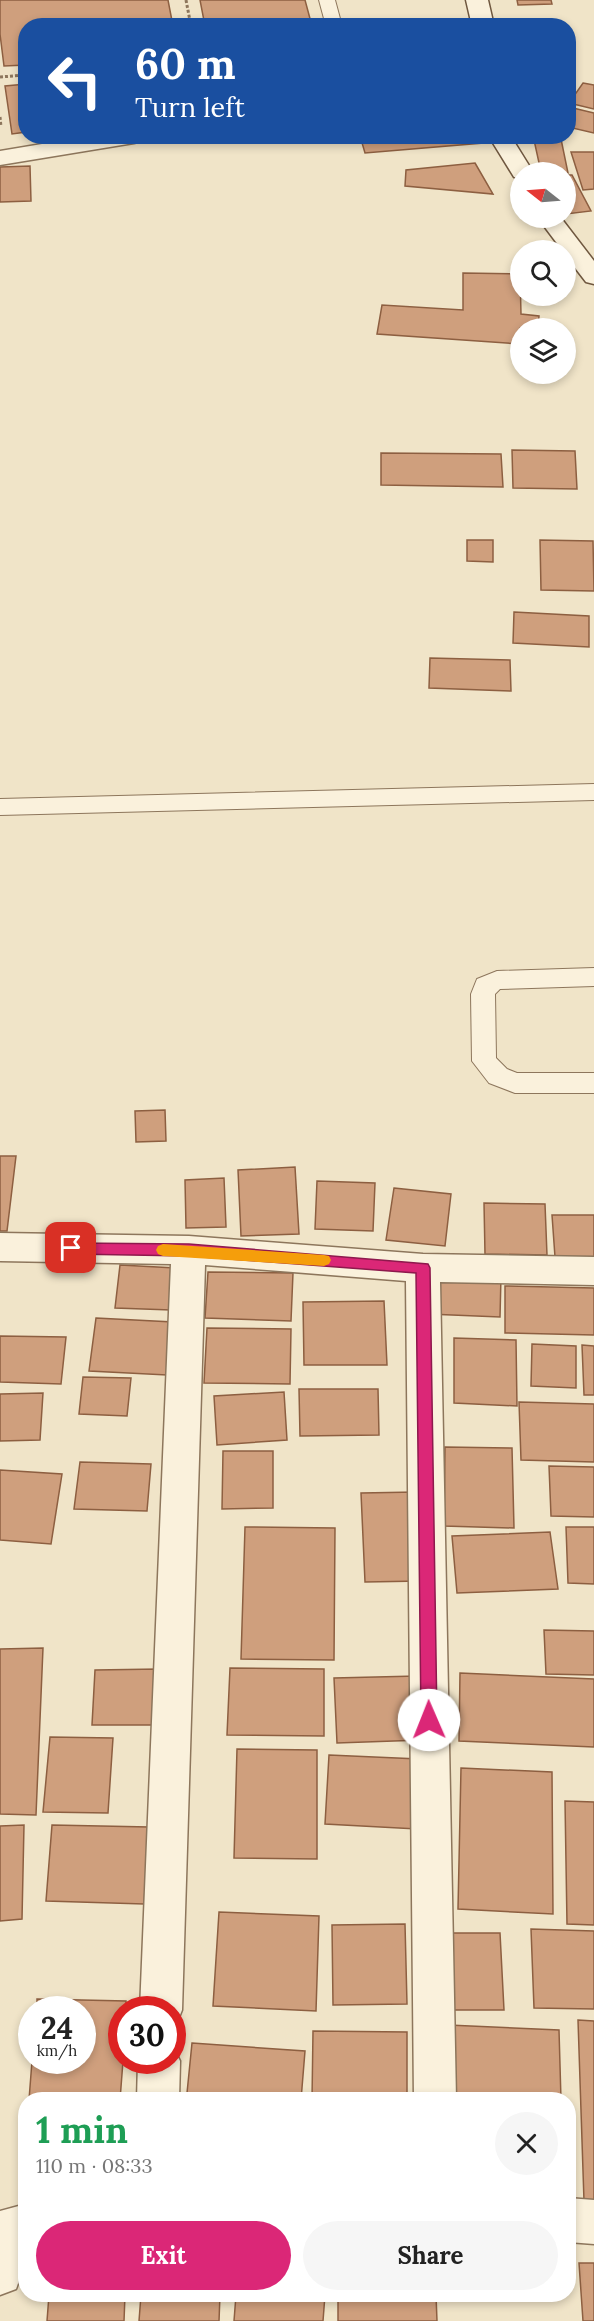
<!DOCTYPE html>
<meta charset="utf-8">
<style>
:root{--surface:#fff;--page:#f6f6f6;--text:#222;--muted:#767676;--accent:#db2777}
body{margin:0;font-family:Lora,serif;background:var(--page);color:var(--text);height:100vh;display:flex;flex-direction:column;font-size:22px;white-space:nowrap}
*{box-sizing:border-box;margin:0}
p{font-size:20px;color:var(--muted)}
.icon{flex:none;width:33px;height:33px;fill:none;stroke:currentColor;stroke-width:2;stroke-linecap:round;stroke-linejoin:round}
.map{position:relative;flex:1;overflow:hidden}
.details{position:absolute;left:18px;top:2092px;width:558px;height:210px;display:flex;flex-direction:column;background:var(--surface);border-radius:24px;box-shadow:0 3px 9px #0003}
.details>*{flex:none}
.guide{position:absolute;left:18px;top:18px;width:558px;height:126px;border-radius:24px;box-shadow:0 3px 9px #0003;background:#1a4fa0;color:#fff;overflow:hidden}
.needle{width:39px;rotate:287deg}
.buttons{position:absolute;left:510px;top:162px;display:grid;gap:12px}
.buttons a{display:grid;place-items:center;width:66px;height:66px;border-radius:50%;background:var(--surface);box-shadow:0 3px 9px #0003;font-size:30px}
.speed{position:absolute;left:18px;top:1996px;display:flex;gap:12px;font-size:30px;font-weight:700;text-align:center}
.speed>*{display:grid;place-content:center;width:78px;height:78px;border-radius:50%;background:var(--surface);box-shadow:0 3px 9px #0003;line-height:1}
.speed small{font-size:15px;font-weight:400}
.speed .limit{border:9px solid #d22;background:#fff;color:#111}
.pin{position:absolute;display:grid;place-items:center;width:51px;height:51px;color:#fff;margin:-26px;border-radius:12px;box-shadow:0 3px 9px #0006}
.me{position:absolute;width:66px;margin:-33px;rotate:359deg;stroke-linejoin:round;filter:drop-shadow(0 0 4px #0008)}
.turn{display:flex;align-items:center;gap:21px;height:126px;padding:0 18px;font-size:27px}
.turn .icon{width:78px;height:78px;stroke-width:2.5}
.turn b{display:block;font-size:42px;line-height:51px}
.round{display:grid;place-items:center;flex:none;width:63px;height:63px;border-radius:32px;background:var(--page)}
.head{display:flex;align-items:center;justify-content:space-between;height:102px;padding:0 18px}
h1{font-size:36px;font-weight:800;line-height:45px;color:#1e9e55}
.action{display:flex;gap:12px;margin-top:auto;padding:12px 18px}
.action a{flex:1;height:69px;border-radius:36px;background:var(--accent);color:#fff;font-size:24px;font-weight:800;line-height:69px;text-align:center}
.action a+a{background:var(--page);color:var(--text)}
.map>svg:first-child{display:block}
.building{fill:#cf9f7d;stroke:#8d5f41;stroke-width:1.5}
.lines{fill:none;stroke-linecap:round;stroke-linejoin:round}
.service-casing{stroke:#8d765c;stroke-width:2}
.minor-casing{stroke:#8d765c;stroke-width:3}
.secondary-casing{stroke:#6f573f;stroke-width:3}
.path{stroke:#8d765c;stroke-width:3;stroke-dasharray:3 2;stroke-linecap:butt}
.service{fill:#faf1dc;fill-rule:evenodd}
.minor{fill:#faf1dc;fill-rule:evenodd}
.secondary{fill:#faf1dc;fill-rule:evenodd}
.route{fill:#db2777;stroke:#8e194d;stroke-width:1.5}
.slow{fill:#f59e0b}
</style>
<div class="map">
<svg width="594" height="2321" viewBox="0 0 594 2321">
<rect width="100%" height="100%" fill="#f0e4c8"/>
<path class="building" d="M0,0H168L173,26H26V65L4,66L0,34Z
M200,0H305L312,26H205Z
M517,0H551L552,4L518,5Z
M583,83L594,85V109L569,103Z
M26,84V132L12,134L5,86Z
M573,108L594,113V133L568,127V114Z
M360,136H480L483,143L365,153Z
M561,139L568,173L541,172L534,140Z
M571,152H594V189L583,190Z
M475,163L493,194L405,186L406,170Z
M30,166L31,201L0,202V167Z
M566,175H572L591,211L566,214Z
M463,273L520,274L521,314L539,316L538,328H520V344L377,334L382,305L463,310Z
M512,450L575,451L577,489L513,488Z
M381,453L501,454L503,487L381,485Z
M467,540H493V562L467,561Z
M540,540L593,541L594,591L541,590Z
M514,612L589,616V647L513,643Z
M430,658L510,660L511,691L429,688Z
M165,1110L166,1141L136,1142L135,1111Z
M0,1156H16L7,1231H0Z
M295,1167L299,1234L241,1236L238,1170Z
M224,1178L226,1227L186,1228L185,1180Z
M317,1181L375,1183L373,1231L315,1229Z
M394,1188L451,1194L445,1246L386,1240Z
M484,1203L545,1204L547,1255L485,1254Z
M552,1215H594V1257H555Z
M120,1265L176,1268L171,1310L115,1308Z
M208,1272L293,1273L291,1321L205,1318Z
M430,1272L501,1276L500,1317L428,1314Z
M505,1286L594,1288V1335L505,1333Z
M384,1301L387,1365H304L303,1302Z
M96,1318L173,1322L167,1375L89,1371Z
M207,1328L291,1329L290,1384L204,1383Z
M0,1336L66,1337L61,1384L0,1382Z
M454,1338L516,1340L517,1406L454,1403Z
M532,1344L576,1346V1388L531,1386Z
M582,1345L594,1346V1395H584Z
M83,1377L131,1378L127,1416L79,1414Z
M299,1389H378L379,1435L300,1436Z
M284,1392L287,1440L217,1445L214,1396Z
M43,1393L40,1440L0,1441V1394Z
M519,1402L594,1404V1462L521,1460Z
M445,1447L512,1448L514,1528L444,1526Z
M223,1451H273V1508L222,1509Z
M80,1462L151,1464L147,1511L74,1509Z
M549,1466L594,1467V1517L551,1516Z
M0,1470L62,1474L51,1544L0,1540Z
M416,1492L421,1581L365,1582L361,1493Z
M245,1527L335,1528L334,1660L241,1659Z
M566,1527H594V1584L568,1583Z
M550,1532L558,1589L457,1593L452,1536Z
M544,1630L594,1631V1675L546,1674Z
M43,1648L36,1815L0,1814V1649Z
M230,1668L324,1669V1736L227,1735Z
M159,1669L158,1725H92L95,1670Z
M460,1673L594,1679V1747L459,1741Z
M417,1676L422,1740L337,1743L334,1678Z
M50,1737L113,1738L108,1813L43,1812Z
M237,1749L317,1750V1859L234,1858Z
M329,1755L419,1759L417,1829L325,1824Z
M461,1768L552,1772L553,1914L458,1909Z
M565,1801L594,1802V1925L567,1924Z
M24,1825L22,1919L0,1921V1826Z
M52,1825L149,1827L144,1904L46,1901Z
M219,1912L319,1916L316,2011L213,2006Z
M405,1924L407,2004L333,2005L332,1925Z
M531,1929L594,1931V2009L534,2008Z
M437,1933H500L504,2010H440Z
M37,1999L126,2001V2010H122L123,2061L120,2100H29L32,2061H82V2010H37Z
M578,2020L594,2021V2201H584Z
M448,2025L559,2030L561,2100H447Z
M313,2031L407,2032V2100H312Z
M192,2043L305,2051L301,2100H216L217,2095L187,2093Z
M579,2263H594V2321H583Z
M49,2295H125L124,2321H47Z
M141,2295H220L219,2321H139Z
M236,2295H325L323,2321H234Z
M338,2295H436L437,2321H338Z"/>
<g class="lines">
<g class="service-casing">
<path id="service" d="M319,0H335L342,26H326Z
M594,784V800L0,815V799Z
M594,968V986L500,989L495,994L496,1058L507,1069L517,1073H594V1093H515L489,1083L472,1061L471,994L477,979L497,971Z"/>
</g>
<g class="minor-casing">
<path id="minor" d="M90,136H145L142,141L134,143L0,165V151Z
M0,1233L189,1236L423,1254L594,1257V1285L440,1282L456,2100H414L406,1281L205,1265L182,2010L176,2025L172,2026V2010H140L171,1264L0,1261Z
M172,2045L180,2061L179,2100H137L138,2061H172Z
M568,2198L594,2200V2244L568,2242Z
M26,2204C26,2234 27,2261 16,2289L0,2295V2211Z"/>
</g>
<g class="secondary-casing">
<path id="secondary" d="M466,0H488L494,26H472Z
M493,136H515V143L533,172H520V178L514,177L493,143Z
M538,218H561L594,261V284L586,282L566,256V250H562Z"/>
</g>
<path class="path" d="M186,0L191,26
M0,77L26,75
M0,117L1,127"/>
<use href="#service" class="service"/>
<use href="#minor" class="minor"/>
<use href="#secondary" class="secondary"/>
</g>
<path class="route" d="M71,1243L189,1244L428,1264L430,1268L437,1720L435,1725L429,1727L423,1725L421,1720L416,1273L189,1256L71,1254L66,1252L64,1248L66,1244Z"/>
<path class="slow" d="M163,1244L324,1255L329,1256L331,1260L329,1264L324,1266L163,1256L158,1254L156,1250L158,1246Z"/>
</svg>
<div class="buttons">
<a><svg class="needle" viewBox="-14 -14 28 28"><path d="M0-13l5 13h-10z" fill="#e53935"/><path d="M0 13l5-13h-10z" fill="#767676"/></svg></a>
<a><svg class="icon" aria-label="search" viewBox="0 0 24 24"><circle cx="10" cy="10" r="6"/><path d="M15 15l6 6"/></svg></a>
<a><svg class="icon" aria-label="layers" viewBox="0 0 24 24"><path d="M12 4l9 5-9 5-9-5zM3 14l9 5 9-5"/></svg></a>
</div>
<div class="speed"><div>24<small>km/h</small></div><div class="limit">30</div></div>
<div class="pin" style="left:71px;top:1248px;background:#d93025"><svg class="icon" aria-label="arrive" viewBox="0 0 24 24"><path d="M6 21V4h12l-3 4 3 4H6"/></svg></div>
<svg class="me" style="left:429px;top:1720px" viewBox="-20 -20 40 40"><circle r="19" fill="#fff"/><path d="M0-13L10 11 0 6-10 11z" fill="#db2777"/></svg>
<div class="guide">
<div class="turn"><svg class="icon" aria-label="left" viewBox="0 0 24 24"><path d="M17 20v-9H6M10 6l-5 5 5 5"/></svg><div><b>60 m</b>Turn left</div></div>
</div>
<section class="details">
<div class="head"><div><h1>1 min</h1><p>110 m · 08:33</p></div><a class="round"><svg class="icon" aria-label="close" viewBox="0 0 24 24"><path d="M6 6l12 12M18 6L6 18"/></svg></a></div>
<div class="action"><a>Exit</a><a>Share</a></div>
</section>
</div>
